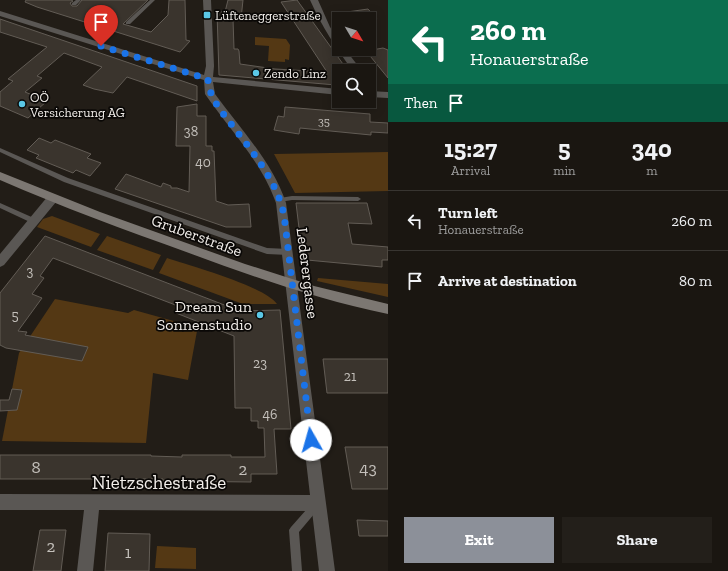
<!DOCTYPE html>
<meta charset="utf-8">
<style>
:root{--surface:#1a1611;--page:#231f1a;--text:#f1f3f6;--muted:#9f9f9f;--line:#383531;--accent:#8c9099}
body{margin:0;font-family:"Zilla Slab",serif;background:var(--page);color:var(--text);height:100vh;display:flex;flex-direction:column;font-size:15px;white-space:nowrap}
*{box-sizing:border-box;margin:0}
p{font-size:13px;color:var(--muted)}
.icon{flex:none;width:22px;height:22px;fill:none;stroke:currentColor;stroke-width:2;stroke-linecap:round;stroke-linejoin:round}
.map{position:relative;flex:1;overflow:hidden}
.sheet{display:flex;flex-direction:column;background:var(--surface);width:340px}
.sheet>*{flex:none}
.top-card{background:#0b6e4f;color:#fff;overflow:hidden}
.needle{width:26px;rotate:129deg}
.tools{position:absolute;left:332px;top:12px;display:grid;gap:8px}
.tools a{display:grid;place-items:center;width:44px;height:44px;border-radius:0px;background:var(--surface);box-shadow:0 2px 10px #0003,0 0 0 1px var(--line);font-size:20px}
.pin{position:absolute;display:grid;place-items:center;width:34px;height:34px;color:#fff;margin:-41px -17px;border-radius:50% 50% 50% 0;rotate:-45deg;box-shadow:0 0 4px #0007}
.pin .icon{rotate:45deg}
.me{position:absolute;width:44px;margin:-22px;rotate:353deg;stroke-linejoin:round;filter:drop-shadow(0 0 3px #0008)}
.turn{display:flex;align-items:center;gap:14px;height:84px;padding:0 16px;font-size:18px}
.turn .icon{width:52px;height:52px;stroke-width:2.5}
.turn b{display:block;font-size:28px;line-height:34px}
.then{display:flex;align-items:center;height:38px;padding:0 16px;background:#0003;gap:8px;font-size:15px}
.eta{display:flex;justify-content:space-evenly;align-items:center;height:68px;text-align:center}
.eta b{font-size:24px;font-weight:700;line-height:28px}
.cta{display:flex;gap:8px;margin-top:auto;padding:8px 16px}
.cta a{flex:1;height:46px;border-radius:0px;background:var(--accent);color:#fff;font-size:16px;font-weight:700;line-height:46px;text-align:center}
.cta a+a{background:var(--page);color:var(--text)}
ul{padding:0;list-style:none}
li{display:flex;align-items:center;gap:12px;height:60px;padding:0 16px;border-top:1px solid var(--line)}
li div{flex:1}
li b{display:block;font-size:15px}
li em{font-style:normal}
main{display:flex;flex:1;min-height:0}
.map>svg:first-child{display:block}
.green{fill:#543814}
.building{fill:#3a342d;stroke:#625c55}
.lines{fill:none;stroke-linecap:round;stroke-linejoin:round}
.lane{fill:#5a5754;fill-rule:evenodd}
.street{fill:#5a5754;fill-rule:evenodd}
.secondary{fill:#7c7772;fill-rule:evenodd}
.route{stroke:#1a73e8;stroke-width:7;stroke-dasharray:0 12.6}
.poi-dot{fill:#5bc8e7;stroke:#0a0806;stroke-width:1.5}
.labels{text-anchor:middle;stroke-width:3.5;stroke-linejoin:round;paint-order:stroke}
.far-number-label{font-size:12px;fill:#c4c0bb}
.far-poi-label{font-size:13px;fill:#f2eeea;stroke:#0a0806;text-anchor:start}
.number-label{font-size:14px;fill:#c4c0bb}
.street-label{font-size:16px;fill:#f2eeea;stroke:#0a0806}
.poi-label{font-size:16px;fill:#f2eeea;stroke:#0a0806;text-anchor:end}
.near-number-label{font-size:17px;fill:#c4c0bb}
.near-street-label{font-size:19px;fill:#f2eeea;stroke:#0a0806}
</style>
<main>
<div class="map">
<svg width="388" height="571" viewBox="0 0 388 571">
<rect width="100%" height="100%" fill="#221d17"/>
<path class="green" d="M255,37L286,39L290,45L289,60L285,59V62L268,61L269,46L255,45Z
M388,152V191L295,193L274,154Z
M52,216L100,234L91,247L37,227L43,219Z
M107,236L161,255L153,270L97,250Z
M167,258C191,266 264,286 277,304H243L159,273Z
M318,278L388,284V297L317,281Z
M55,299L128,313L134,310L188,325L197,331L188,380L153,373L146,443L2,441L19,353Z
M157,546L196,548V569L155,568Z"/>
<path class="building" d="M26,0H71L73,1L70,3L72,6H77L82,0H148L123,24L151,32L168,15L169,0H185L186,40L190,41L180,52L37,7L25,2Z
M228,0H243L241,19H233L234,49H238L239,51L240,64L275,69L327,72L281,2L297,0L348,71H339V87L336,85L219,75L217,12H225Z
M368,9L377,19H340V13Z
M0,19L197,86V101L127,77L113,93L94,89L83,85L102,67L64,53L37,76L42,78L25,92L47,101L28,118L0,106V92L13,81L8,79L47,47L0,32Z
M383,48L388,50V78L366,51Z
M197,104V116H206V146H212V151H214L216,201L228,205L249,204L251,227H226L115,189L126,174L161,187L163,183L171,186V188H177L189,192L190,146H176L177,107Z
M285,107L370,114V122L388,123V133L371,132V135L300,128L299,134L274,130L278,116L284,117Z
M39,138L51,143L55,140L91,154L87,158L101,163L90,176L76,170L73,173L36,158L39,155L27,150Z
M296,203H367L372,224L348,223L352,244L388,247V260H382V267L307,260V254L302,253Z
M45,236L240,311L280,310L291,429H274L277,474H251V482L163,481V479H0V455H151V456L182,457V455H231V457H265L264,428H258V421H251V408H235L234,336L176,313L178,306L53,258L40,276L44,278L32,294L42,298L18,331L27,332L25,335L88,347L82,361L6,348L0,345V293Z
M323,359H388V393H327Z
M12,389L22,390L17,410L0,411V400H9Z
M345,447H388V489H352Z
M357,520L388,521V536H359Z
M40,530H66L61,571H33Z
M108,533L150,534L149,571H105Z"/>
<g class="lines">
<path class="lane" d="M76,0H81L76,5H72V3Z
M150,0H155L130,24H126V22Z
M0,148L68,178L267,248L288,249L291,252L288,255L267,254L64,182L0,152Z
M292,196L358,197L361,199L358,201L292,200L280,202L277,200L280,198Z
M0,203L36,219L37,221L34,223H32L0,208Z
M317,500L320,501L321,504L320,507L299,532L302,571H292L289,530L291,527L314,501Z"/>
<path class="street" d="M203,0H211L214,66L213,77L339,89V95L213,82L215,94C240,128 273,163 286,203L335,571H319L312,511L99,510L93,571H77L84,510H0V494L310,495L276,203C262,162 229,129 205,94L204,80L0,16V11L204,75L206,66Z
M310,0H318L330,27L339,40V49H345L362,71H353C336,48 322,27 310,0Z
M369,91L388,92V98L369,97Z
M52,195L57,199L56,202L4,265L0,267V254L48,196Z"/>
<path class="secondary" d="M0,172L100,212L245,264L314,286L388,304V314C320,300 254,277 189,253C125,230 62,207 0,180Z"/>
</g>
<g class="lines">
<path class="route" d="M101,46L208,79C209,99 223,113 235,129C255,155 277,182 284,215L311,440"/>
</g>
<g class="poi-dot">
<rect x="203" y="11" width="8" height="8" rx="2"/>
<circle cx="256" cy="73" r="4"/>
<circle cx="22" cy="104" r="4"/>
<circle cx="260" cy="315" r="4"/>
</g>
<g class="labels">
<g class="far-number-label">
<text x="324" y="125">35</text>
</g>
<g class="far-poi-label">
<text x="215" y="20">Lüfteneggerstraße</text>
<text x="264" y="78">Zendo Linz</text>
<text x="30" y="102">OÖ<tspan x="30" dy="15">Versicherung AG</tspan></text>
</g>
<g class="number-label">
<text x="191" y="136">38</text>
<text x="203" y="167">40</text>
<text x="30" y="276">3</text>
<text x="15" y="320">5</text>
<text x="260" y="368">23</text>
<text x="350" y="381">21</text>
<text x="270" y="419">46</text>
</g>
<g class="street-label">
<text transform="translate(197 235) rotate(20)" y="6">Gruberstraße</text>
<text transform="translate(308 273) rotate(83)" y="6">Lederergasse</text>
</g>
<g class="poi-label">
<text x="252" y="312">Dream Sun<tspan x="252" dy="18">Sonnenstudio</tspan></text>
</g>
<g class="near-number-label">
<text x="36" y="473">8</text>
<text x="368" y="474">43</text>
<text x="243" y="475">2</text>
<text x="51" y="552">2</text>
<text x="128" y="558">1</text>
</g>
<g class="near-street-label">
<text x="159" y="489">Nietzschestraße</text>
</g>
</g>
</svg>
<div class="tools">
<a><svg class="needle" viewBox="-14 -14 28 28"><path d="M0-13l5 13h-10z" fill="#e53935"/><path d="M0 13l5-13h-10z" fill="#9f9f9f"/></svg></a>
<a><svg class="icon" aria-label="search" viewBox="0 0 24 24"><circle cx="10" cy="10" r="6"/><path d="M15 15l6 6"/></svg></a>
</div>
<div class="pin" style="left:101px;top:46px;background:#d93025"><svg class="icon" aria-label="arrive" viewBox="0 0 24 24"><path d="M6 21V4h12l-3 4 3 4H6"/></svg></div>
<svg class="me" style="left:311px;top:440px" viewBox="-20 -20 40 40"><circle r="19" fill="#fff"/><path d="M0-13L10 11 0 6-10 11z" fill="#1a73e8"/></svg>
</div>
<section class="sheet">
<div class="top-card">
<div class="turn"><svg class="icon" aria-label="left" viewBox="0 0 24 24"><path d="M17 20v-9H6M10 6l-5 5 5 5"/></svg><div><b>260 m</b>Honauerstraße</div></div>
<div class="then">Then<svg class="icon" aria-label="arrive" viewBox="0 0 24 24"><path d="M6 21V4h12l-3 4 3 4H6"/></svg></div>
</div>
<div class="eta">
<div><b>15:27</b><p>Arrival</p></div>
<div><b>5</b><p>min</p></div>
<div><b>340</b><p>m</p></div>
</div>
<ul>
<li><svg class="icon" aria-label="left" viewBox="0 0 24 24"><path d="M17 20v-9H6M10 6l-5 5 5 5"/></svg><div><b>Turn left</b><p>Honauerstraße</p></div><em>260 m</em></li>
<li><svg class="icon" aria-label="arrive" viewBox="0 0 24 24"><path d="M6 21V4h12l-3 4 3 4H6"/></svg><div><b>Arrive at destination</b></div><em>80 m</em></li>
</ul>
<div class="cta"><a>Exit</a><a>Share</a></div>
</section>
</main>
